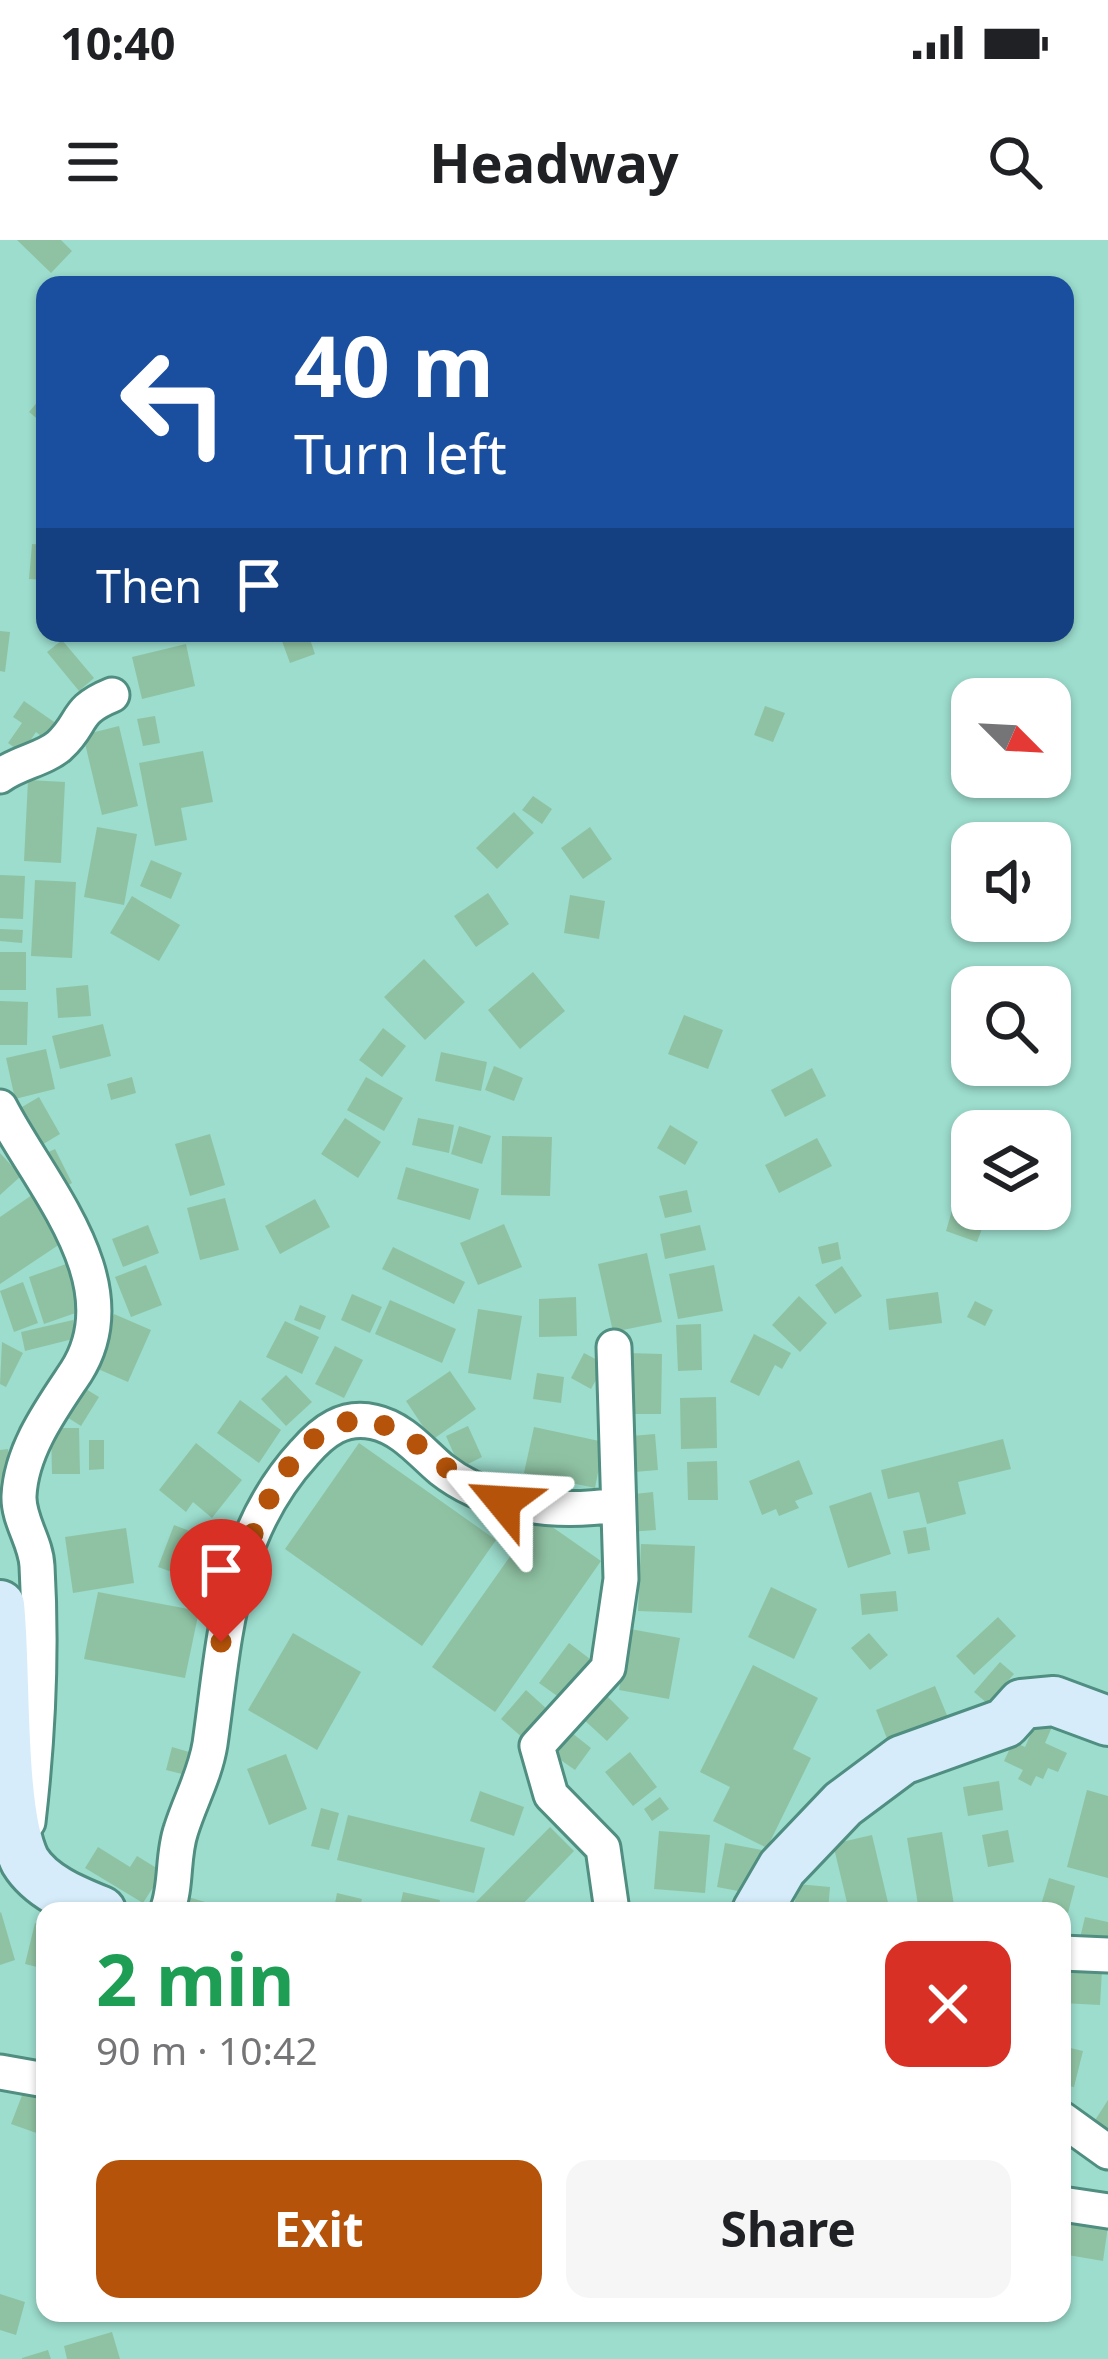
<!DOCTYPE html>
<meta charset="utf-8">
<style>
:root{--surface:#fff;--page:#f6f6f6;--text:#202124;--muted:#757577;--accent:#b45309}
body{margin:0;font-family:"Noto Sans",sans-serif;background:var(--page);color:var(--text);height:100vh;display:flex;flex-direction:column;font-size:45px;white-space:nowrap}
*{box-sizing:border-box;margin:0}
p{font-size:39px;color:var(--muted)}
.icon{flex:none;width:66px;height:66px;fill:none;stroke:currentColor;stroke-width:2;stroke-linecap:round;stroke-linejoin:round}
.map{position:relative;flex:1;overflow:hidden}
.side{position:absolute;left:36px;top:1662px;width:1035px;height:420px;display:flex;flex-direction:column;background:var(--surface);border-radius:24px;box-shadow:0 3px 9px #0004}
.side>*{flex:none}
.hud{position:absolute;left:36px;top:36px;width:1038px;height:366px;border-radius:24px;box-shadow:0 3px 9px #0004;background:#1a4fa0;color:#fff;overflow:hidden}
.needle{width:78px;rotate:114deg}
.controls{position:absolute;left:951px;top:438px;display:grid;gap:24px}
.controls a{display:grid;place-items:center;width:120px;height:120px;border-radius:24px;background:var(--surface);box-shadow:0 3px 9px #0004;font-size:60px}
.pin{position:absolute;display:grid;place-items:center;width:102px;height:102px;color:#fff;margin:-123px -51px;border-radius:50% 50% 50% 0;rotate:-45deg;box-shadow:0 0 12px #0007}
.pin .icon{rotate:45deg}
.me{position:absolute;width:132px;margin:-66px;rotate:297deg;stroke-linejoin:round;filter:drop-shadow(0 0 9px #0008)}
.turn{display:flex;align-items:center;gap:42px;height:252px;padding:0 60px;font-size:54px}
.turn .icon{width:156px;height:156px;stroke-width:2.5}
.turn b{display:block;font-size:84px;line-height:102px}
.then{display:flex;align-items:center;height:114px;padding:0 60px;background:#0003;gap:24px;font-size:45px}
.round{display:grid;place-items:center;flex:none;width:126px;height:126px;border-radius:24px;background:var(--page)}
.overview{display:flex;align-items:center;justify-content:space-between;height:204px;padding:0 60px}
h1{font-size:72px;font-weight:700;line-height:90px;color:#1e9e55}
.action{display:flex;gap:24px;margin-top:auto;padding:24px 60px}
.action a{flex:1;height:138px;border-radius:24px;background:var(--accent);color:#fff;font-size:48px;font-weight:700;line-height:138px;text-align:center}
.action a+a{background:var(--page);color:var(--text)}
.status{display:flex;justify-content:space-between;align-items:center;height:84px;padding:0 60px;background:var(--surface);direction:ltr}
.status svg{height:33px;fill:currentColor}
header{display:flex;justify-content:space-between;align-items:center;height:156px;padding:0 60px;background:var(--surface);font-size:54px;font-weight:700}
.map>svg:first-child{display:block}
.building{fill:#8fc2a3}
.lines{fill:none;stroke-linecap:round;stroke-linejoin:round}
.street-casing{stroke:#4f8e80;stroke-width:39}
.secondary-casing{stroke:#4f8e80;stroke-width:54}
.street{stroke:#fff;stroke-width:33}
.secondary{stroke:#d6ecfa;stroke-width:48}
.route{stroke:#b45309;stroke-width:21;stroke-dasharray:0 37.8}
</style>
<div class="status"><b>10:40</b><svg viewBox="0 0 49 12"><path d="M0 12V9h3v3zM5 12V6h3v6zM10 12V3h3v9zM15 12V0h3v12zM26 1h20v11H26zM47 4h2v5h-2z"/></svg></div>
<header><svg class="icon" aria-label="menu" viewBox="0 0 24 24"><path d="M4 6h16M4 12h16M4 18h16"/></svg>Headway<svg class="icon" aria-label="search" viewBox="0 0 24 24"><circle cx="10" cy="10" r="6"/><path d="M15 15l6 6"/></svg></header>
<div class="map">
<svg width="1108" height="2119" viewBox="0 0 1108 2119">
<rect width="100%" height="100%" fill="#9cddcd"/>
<path class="building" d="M17,0H61L72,11L51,33Z
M45,153V185L29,172Z
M32,304L45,305V340L29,339Z
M0,391L10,392L5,432L0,431Z
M279,393H308L315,414L290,423Z
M62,400L94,438L79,451L47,412Z
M186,404L195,446L142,459L132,417Z
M24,461L57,484L46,500L36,492L22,513L8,503L22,483L13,477Z
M765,466L785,473L773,502L754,495Z
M155,476L160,503L143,506L137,479Z
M119,486L138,566L102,575L83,495Z
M203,511L213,562L181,568L187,600L155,606L139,523Z
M28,540L65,542L61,623L24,621Z
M533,556L552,569L542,584L522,570Z
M514,572L534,593L497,629L476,608Z
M97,587L137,594L124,665L84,657Z
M590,587L612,619L583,639L561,608Z
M151,620L182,633L171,659L140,646Z
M0,635L25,636L23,679L0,678Z
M35,640L76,642L72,718L31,716Z
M488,653L509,684L476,707L454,676Z
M570,655L605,661L599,699L564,693Z
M132,656L180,685L159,721L110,693Z
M0,689L23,690L22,703L0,701Z
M0,712H26V750H0Z
M424,719L465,762L425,800L384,757Z
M533,732L565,771L520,809L488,770Z
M88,745L91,776L58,778L56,748Z
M0,761L28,762L27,805H0Z
M684,775L723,790L708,829L668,814Z
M103,784L111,816L60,829L52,796Z
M383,788L406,806L382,837L359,820Z
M46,809L55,849L15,859L6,818Z
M441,812L487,822L481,851L435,841Z
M494,826L523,838L514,861L485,850Z
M812,828L826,856L785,877L771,850Z
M132,837L136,853L111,860L107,844Z
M366,837L403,858L384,891L347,870Z
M39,857L60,894L40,906L10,874Z
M345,878L381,902L358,938L321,914Z
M418,878L454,885L449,913L412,905Z
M670,885L698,902L685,925L657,908Z
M459,886L491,896L482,924L451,914Z
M210,894L225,945L190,956L175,904Z
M502,896L552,897L550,956L501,955Z
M817,898L832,926L779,953L765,925Z
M55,909L72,943L54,953L36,918Z
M0,913L21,936L0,955Z
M406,927L479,949L470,980L397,959Z
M687,950L692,972L665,978L659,956Z
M32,955L63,1002L0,1044V977Z
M225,958L239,1010L200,1020L187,968Z
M315,959L330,987L280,1014L265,986Z
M953,967L986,978L977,1002L946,991Z
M504,984L522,1027L478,1045L460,1003Z
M148,985L159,1013L123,1027L112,999Z
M700,985L706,1010L665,1019L660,994Z
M838,1002L841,1019L822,1024L818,1007Z
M393,1007L465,1042L454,1064L382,1029Z
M647,1013L662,1082L613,1092L598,1024Z
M69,1023L84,1070L44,1084L29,1037Z
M146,1025L162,1065L131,1077L115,1037Z
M714,1025L723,1071L678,1079L669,1034Z
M842,1026L862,1056L835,1074L815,1045Z
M23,1042L38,1083L14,1092L0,1051Z
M938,1052L942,1083L889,1090L886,1059Z
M352,1054L382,1067L370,1093L341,1080Z
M799,1056L827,1083L800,1112L772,1085Z
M576,1057L577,1096L539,1097V1059Z
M390,1060L456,1089L442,1123L375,1094Z
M975,1061L993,1070L985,1086L967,1077Z
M300,1065L326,1076L320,1090L294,1080Z
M478,1069L522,1076L511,1140L468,1133Z
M114,1074L151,1090L128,1142L91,1126Z
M73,1080L77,1098L25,1111L21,1092Z
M285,1081L319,1097L302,1134L266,1117Z
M701,1084L702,1130L678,1131L676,1085Z
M754,1094L791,1113L782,1129L775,1125L759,1156L730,1142Z
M2,1102L23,1113L6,1147L0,1144Z
M335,1106L363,1120L344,1158L315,1144Z
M584,1113L605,1124L591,1149L571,1138Z
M628,1113L662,1114L661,1174H627Z
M450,1131L476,1169L432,1200L406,1161Z
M537,1133L564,1137L561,1163L533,1159Z
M286,1135L312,1162L286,1186L261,1159Z
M76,1143L99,1157L81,1186L59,1172Z
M716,1157L717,1208L681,1209L680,1158Z
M240,1160L281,1190L259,1223L217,1193Z
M468,1186L482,1217L460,1228L446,1196Z
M534,1187L604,1202L595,1248L524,1233Z
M51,1188H79L80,1234H52Z
M655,1194L658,1230L634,1232L631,1196Z
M1003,1199L1011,1229L958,1242L966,1274L927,1284L919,1252L888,1259L881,1230Z
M89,1200H104V1229L89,1230Z
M196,1203L242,1240L212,1278L193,1262L186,1272L159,1250Z
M359,1203L496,1300L422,1406L285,1309Z
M8,1209L16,1260L0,1262V1210Z
M799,1220L813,1254L795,1261L799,1268L779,1276L776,1269L762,1275L749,1241Z
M717,1221L718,1260H688L687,1222Z
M653,1252L656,1290L628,1292L625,1255Z
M871,1252L891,1314L848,1328L829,1266Z
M538,1277L601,1321L495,1472L432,1427Z
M174,1285L221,1303L205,1344L158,1327Z
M926,1287L930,1310L908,1314L903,1291Z
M126,1288L134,1343L73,1353L65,1297Z
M641,1304L695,1306L692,1373L638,1371Z
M771,1347L817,1369L794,1419L748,1397Z
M896,1351L898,1371L862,1375L860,1354Z
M98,1352L199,1371L185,1438L84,1419Z
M998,1377L1016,1396L974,1435L956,1416Z
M630,1389L680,1398L669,1459L619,1450Z
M293,1393L361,1432L317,1510L248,1470Z
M869,1393L888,1415L870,1430L851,1408Z
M569,1403L590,1419L560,1458L539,1443Z
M1000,1422L1014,1434L988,1464L974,1452Z
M753,1425L818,1458L793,1509L811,1518L767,1608L713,1581L730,1547L700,1532Z
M935,1446L951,1485L891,1509L876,1470Z
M526,1450L548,1470L523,1498L501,1479Z
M605,1454L629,1478L607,1501L582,1478Z
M1037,1480L1052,1487L1045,1503L1067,1513L1058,1532L1048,1528L1043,1539L1036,1536L1031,1546L1018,1539L1023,1530L1004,1521L1013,1502L1025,1507Z
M572,1493L591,1508L575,1530L555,1516Z
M172,1507L196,1514L190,1536L166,1530Z
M630,1512L657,1547L633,1566L605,1532Z
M286,1514L307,1569L269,1585L247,1529Z
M999,1541L1003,1570L968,1576L963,1547Z
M1087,1550L1108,1556V1638L1067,1627Z
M480,1551L524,1567L514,1596L470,1581Z
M660,1557L669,1569L652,1581L644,1569Z
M321,1568L339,1573L329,1610L311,1606Z
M348,1575L485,1608L474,1653L337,1620Z
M550,1587L574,1611L516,1671H486L476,1662Z
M1008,1590L1014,1622L988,1627L982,1595Z
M659,1591L710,1595L705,1653L654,1649Z
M942,1592L955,1671H919L907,1598Z
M872,1595L890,1671H849L833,1604Z
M725,1603L762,1610L754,1654L717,1647Z
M98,1607L130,1627L137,1616L163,1632L143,1663L85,1628Z
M1049,1638L1075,1646L1068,1673L1041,1665Z
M797,1644L830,1647L828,1671H794Z
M403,1652L440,1660L438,1671H399Z
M337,1653L362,1659L359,1671L334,1668Z
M185,1656L205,1662L203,1671L181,1669Z
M1,1672L15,1720L0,1725V1673Z
M1085,1677L1108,1682V1704L1080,1698Z
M35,1683L45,1686V1729L25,1724Z
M1064,1728L1102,1730L1100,1765L1062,1763Z
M1062,1806L1083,1811L1074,1847L1062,1845Z
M26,1845L45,1852V1896L11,1884Z
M1108,1860V1899L1090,1888Z
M1063,1980L1108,1986L1103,2021L1062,2014Z
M0,2054L25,2062L16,2095L0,2090Z
M112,2092L120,2119H67L64,2106Z
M48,2110L51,2119H22V2118Z"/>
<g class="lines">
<g class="street-casing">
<path id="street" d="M0,536C17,523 44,519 59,506C85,482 73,471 112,455
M0,867C40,945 133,1043 76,1132C52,1168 21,1210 19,1256C18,1280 36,1302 37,1326C42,1413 38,1496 28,1582
M167,1671C177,1646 172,1616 181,1590C190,1561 205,1535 210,1504C225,1398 228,1296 304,1213C323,1191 344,1175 374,1182C402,1188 421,1212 441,1229C489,1267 556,1274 616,1265
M612,1671L603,1608L551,1555L537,1506L608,1428L621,1339L614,1107
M1062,1713L1108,1715
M0,1832L45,1840
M1062,1879L1108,1912
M1062,1964L1108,1971"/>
</g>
<g class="secondary-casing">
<path id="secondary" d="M0,1365C7,1428 0,1570 25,1621C41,1647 74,1660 101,1671
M757,1671L782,1628L843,1564L902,1520L1005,1483L1022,1464L1054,1461L1108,1481"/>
</g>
<use href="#street" class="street"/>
<use href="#secondary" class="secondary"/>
</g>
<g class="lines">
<path class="route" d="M221,1402C234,1332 293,1133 396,1191C436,1212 456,1245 503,1262"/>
</g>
</svg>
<div class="controls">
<a><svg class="needle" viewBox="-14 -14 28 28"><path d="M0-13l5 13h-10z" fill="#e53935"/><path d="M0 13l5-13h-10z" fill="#757577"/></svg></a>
<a><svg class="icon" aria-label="sound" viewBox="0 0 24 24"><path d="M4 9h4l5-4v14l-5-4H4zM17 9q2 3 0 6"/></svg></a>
<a><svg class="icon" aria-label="search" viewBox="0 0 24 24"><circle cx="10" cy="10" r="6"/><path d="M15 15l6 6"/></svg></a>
<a><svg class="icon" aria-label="layers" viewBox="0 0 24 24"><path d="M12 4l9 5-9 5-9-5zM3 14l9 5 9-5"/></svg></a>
</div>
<div class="pin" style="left:221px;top:1402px;background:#d93025"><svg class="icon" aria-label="arrive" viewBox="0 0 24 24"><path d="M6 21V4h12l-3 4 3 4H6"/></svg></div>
<svg class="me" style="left:503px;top:1262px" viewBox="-20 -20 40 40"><path d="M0-17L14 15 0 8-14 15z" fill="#b45309" stroke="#fff" stroke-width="4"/></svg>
<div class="hud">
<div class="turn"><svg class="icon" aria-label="left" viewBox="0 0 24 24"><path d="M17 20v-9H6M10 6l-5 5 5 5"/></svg><div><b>40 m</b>Turn left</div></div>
<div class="then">Then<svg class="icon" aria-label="arrive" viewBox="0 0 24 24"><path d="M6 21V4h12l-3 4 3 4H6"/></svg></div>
</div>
<section class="side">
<div class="overview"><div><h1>2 min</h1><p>90 m · 10:42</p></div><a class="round" style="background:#d93025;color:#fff"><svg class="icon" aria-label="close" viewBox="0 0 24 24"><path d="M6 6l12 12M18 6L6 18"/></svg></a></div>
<div class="action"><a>Exit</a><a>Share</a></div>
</section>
</div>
